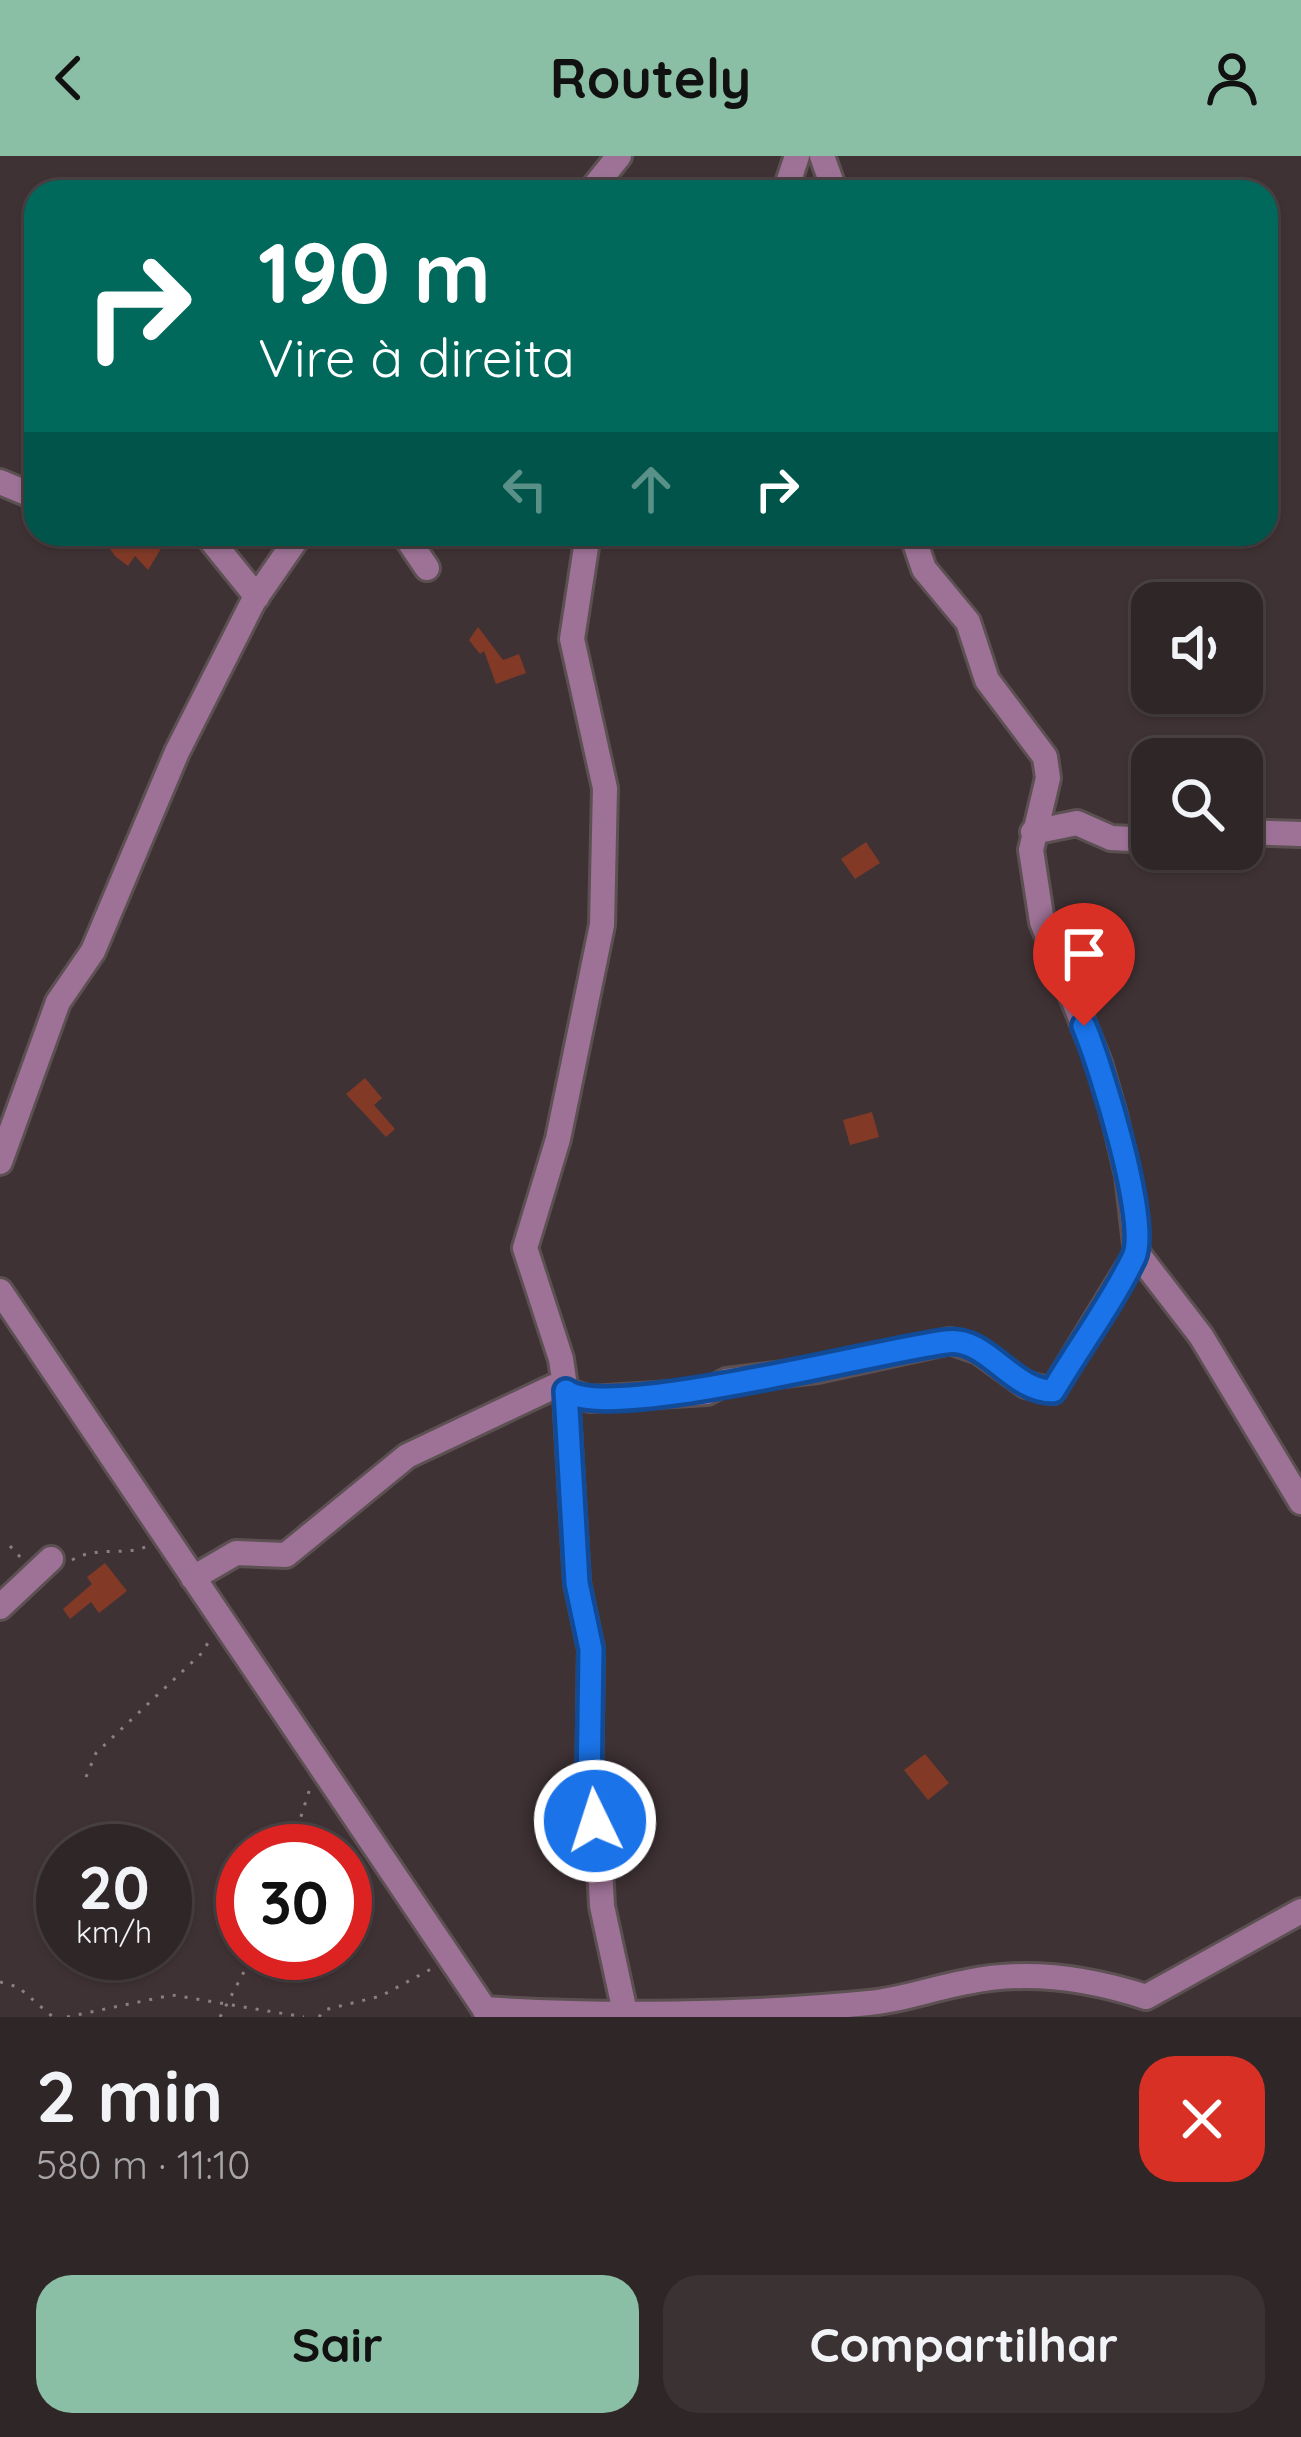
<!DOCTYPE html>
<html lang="pt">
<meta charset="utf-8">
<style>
:root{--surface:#2f2628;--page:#3b3234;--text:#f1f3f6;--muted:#a7a5a8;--line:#4a4345;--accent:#8abfa5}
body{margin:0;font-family:Quicksand,sans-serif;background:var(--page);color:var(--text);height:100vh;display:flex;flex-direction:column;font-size:45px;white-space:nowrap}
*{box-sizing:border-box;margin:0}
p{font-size:39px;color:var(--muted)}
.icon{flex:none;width:66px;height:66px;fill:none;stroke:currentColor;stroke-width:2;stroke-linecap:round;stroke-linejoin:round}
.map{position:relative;height:1861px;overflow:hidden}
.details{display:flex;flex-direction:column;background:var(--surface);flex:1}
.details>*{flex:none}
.top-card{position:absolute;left:24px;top:24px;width:1254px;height:366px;border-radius:36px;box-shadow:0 3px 9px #0004,0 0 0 3px var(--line);background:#00695c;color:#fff;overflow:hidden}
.fabs{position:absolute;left:1131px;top:426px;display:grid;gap:24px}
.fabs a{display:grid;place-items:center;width:132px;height:132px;border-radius:24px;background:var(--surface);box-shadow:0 3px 9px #0004,0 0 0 3px var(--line);font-size:60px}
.speed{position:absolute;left:36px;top:1668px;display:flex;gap:24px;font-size:60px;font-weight:700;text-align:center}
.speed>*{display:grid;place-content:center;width:156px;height:156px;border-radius:50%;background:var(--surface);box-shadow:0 3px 9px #0004,0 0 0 3px var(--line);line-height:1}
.speed small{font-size:30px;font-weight:400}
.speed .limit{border:18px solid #d22;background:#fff;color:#111}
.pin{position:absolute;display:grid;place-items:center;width:102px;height:102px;color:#fff;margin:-123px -51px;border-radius:50% 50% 50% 0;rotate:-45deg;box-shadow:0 0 12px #0007}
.pin .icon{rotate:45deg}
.me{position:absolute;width:132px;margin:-66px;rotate:356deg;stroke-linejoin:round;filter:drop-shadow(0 0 9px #0008)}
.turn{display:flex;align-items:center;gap:42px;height:252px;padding:0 36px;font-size:54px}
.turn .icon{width:156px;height:156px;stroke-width:2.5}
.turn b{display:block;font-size:84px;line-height:102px}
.lanes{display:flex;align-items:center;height:114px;padding:0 36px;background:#0003;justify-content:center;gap:60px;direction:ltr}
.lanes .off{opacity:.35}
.round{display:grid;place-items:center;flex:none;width:126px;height:126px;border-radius:36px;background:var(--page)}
.head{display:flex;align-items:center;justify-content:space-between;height:204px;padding:0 36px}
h1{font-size:72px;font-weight:700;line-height:90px}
.cta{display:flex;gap:24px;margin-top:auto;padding:24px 36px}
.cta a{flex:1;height:138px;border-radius:36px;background:var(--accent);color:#111;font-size:48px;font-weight:700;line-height:138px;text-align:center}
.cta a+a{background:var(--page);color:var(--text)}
header{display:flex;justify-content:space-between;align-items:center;height:156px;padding:0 36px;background:var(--accent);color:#111;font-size:54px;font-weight:700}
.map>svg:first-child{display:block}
.building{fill:#823a27}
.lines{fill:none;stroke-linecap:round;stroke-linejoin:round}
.minor-casing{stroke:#5d5053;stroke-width:30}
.path{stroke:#8a7f81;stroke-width:3;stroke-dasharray:3 9;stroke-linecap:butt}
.minor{stroke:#9d7296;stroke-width:24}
.route-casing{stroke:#114b97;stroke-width:30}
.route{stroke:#1a73e8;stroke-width:21}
</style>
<header><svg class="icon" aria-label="back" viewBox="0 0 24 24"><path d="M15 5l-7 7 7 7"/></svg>Routely<svg class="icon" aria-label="person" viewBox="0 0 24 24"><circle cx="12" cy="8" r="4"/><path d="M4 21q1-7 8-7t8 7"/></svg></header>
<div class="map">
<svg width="1301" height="1861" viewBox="0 0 1301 1861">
<rect width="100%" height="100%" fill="#3f3235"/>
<path class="building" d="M99,378H144L162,391L148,414L135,400L128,410L115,400Z
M478,471L503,504L519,498L526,517L496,528L484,495L480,498L469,484Z
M866,686L880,707L855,723L841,703Z
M365,922L382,942L374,949L395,973L386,981L346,938Z
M872,956L879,981L850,989L843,964Z
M105,1407L127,1435L99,1457L91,1446L70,1463L63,1453L92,1428L87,1421Z
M925,1598L949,1627L928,1644L904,1614Z"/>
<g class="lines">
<g class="minor-casing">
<path id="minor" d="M822,0L835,36
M590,36L619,0
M785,36L797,0
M0,326L36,341
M206,378L257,441
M404,378L427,412
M588,378L572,483L605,632L602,769L558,983L525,1092L561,1203L566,1238L577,1427L591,1493L589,1637L599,1689L602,1750L626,1861
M912,378L924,413L968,466L987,524L1045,601L1048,622L1031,694L1042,766L1099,907L1114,959L1128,1019L1137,1097L1201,1180L1301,1346
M1033,676L1077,667L1111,682L1152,684
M1242,676L1301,678
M0,1006L58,846L93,795L177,596L253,446L300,378
M0,1135L490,1861
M193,1422L236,1397L286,1399L407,1300L553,1231L590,1243L707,1236L727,1225L817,1214L950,1185L979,1195L1026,1229L1053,1235L1137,1097
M0,1451L51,1403
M484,1853C605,1861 747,1859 869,1847C903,1844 933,1832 967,1826C1028,1813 1088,1822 1146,1841L1301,1755"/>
</g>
<path class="path" d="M10,1390L21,1402
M72,1404C98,1389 123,1401 148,1390
M86,1621L96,1597L203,1496L211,1481
M290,1695L311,1629
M0,1826L18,1831L53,1861
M67,1861L172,1839L304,1861
M220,1861L254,1797
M319,1861L324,1854L381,1840L431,1813"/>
<use href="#minor" class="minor"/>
</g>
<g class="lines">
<g class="route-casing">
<path id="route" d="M595,1665L589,1637L591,1493L577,1427L566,1235C610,1266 879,1194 946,1186C987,1180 1011,1235 1053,1235C1079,1191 1112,1147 1134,1101C1150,1067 1100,908 1084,870"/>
</g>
<use href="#route" class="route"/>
</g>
</svg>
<div class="fabs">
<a><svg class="icon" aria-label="sound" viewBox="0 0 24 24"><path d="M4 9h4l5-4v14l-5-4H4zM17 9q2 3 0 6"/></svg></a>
<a><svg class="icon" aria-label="search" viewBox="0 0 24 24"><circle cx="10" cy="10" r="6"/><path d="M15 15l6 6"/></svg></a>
</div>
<div class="speed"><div>20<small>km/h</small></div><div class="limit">30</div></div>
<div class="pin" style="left:1084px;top:870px;background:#d93025"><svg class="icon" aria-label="arrive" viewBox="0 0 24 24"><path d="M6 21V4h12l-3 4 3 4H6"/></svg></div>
<svg class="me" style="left:595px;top:1665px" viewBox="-20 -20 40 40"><circle r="17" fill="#1a73e8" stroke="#fff" stroke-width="3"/><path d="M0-11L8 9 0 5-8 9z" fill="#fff"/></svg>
<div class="top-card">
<div class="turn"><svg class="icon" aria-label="right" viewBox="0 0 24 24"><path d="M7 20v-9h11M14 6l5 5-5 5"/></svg><div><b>190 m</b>Vire à direita</div></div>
<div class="lanes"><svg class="icon off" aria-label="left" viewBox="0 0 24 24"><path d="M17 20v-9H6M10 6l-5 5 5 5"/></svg><svg class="icon off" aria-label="ahead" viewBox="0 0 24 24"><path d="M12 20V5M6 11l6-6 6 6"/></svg><svg class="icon" aria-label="right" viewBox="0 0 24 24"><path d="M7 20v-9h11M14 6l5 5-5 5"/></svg></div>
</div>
</div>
<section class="details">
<div class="head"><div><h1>2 min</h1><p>580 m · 11:10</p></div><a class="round" style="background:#d93025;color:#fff"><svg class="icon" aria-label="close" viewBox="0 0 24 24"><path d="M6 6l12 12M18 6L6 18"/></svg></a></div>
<div class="cta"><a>Sair</a><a>Compartilhar</a></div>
</section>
